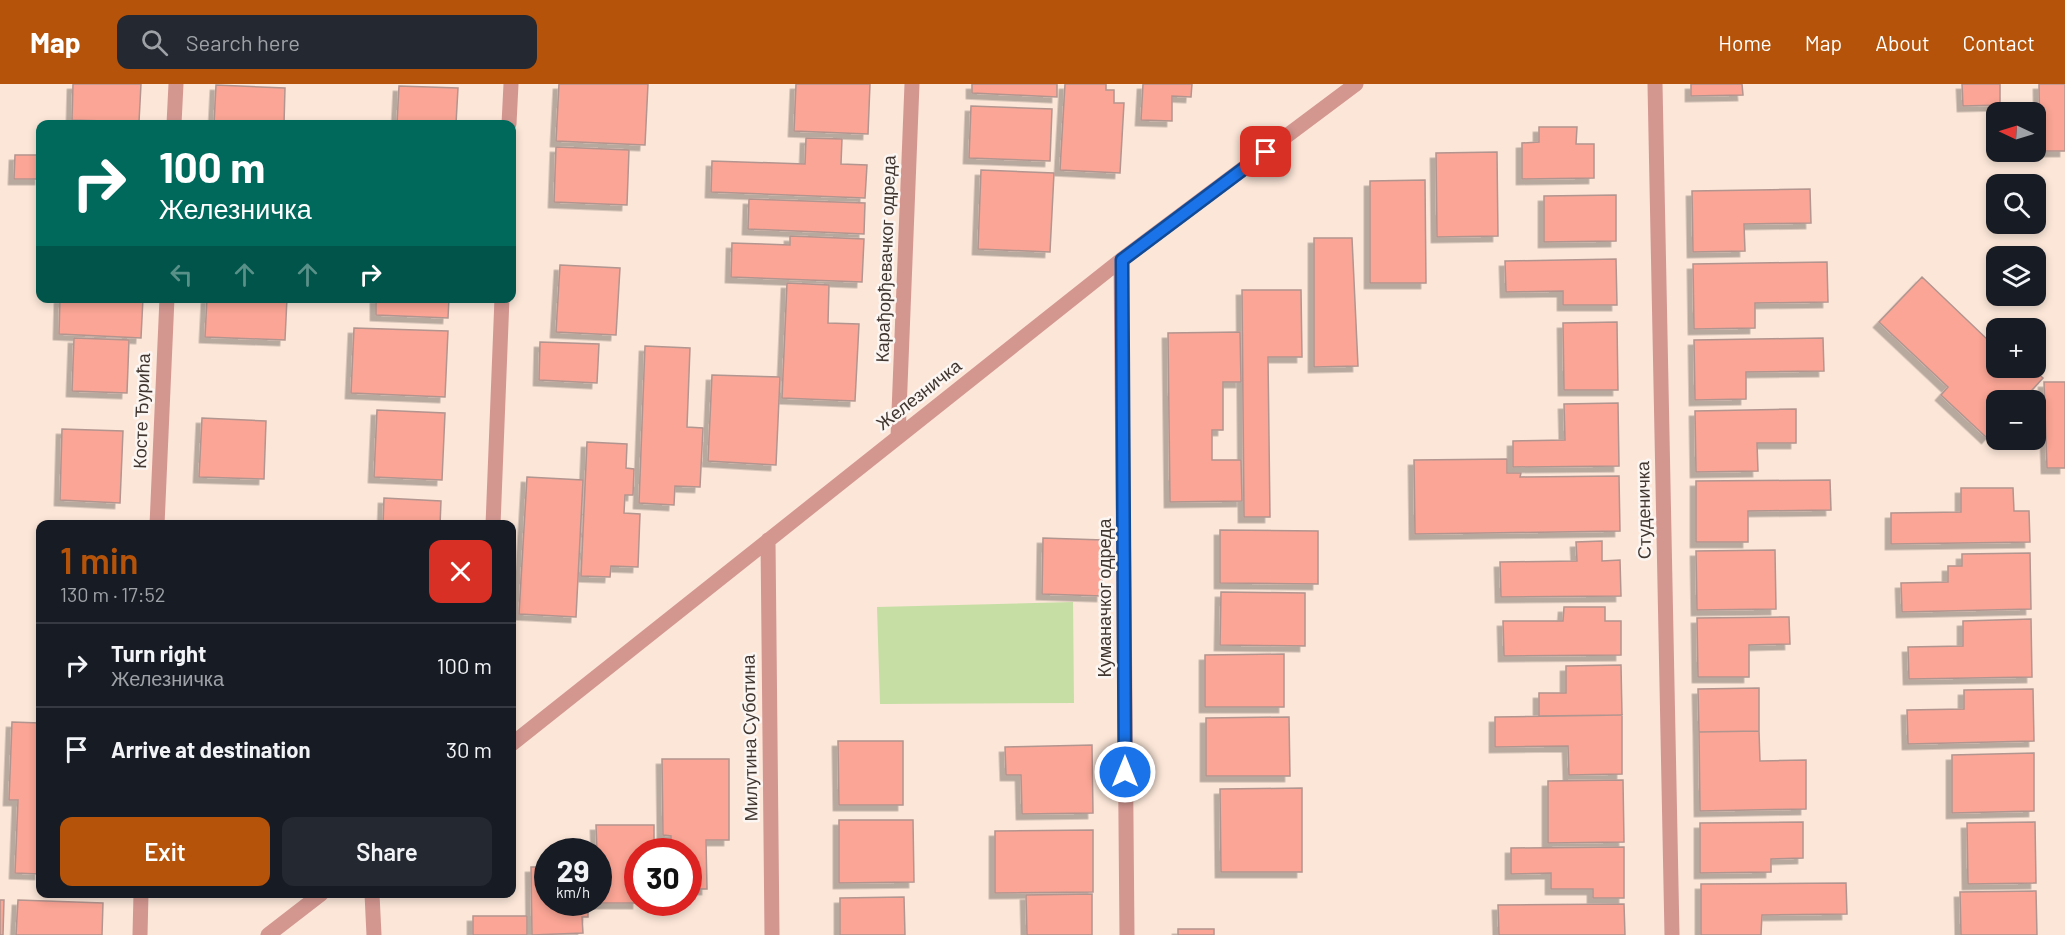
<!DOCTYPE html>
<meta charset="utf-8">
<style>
:root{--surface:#171b24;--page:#242831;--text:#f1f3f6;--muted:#9ea1a6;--line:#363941;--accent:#b45309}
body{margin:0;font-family:Barlow,sans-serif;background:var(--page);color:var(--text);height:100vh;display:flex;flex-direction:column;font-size:22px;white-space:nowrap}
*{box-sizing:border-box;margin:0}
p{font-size:20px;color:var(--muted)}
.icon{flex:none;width:33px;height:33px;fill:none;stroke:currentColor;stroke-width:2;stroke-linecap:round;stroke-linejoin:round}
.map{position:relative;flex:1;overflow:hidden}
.drawer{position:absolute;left:36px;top:436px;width:480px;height:378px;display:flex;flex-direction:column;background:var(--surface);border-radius:12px;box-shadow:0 3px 9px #0003}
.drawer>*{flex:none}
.banner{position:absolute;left:36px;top:36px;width:480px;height:183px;border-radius:12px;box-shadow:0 3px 9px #0003;background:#00695c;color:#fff;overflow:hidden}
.needle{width:39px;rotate:274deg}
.buttons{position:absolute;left:1986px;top:18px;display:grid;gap:12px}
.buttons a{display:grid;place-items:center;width:60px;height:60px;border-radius:12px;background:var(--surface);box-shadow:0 3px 9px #0003;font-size:30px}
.speed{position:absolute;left:534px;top:754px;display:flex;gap:12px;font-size:30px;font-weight:700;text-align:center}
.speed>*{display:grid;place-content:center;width:78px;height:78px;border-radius:50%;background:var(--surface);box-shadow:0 3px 9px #0003;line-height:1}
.speed small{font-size:15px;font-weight:400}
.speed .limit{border:9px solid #d22;background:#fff;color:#111}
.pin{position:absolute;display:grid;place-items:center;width:51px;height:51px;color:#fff;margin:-26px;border-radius:12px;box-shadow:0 3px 9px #0006}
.me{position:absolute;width:66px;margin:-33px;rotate:0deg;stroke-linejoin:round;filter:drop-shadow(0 0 4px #0008)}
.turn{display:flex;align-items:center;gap:21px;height:126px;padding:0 24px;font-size:27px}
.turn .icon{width:78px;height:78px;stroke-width:2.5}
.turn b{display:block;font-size:42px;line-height:51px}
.lanes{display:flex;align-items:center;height:57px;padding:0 24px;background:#0003;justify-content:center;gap:30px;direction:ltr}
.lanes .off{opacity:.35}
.round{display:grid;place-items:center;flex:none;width:63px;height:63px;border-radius:12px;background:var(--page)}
.head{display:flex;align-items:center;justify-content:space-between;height:102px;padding:0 24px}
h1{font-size:36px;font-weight:600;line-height:45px;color:var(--accent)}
.primary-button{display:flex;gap:12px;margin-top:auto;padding:12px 24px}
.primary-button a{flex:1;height:69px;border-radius:12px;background:var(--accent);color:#fff;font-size:24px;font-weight:600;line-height:69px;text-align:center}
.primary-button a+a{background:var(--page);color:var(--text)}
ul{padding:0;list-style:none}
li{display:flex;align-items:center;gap:18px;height:84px;padding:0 24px;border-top:2px solid var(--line)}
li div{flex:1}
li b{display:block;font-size:22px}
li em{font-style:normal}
header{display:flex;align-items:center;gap:36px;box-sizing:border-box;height:84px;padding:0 30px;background:var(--accent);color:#fff}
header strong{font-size:28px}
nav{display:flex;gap:33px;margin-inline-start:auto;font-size:21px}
.search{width:420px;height:54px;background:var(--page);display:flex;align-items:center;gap:15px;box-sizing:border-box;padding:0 21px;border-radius:12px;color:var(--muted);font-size:22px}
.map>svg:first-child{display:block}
.green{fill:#c6dea4}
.building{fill:#faa595;stroke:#b3958f;stroke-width:1.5;filter:url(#shadow)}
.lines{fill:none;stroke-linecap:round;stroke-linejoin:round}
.minor{stroke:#d39790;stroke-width:15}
.route-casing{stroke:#114b97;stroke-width:15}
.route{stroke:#1a73e8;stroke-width:10}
.labels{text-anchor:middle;stroke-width:5;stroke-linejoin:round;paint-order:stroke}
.street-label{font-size:18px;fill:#413730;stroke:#fcf6f3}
</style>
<header>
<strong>Map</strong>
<div class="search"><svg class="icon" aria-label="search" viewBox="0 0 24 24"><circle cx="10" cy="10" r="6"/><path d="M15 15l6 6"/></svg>Search here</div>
<nav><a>Home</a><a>Map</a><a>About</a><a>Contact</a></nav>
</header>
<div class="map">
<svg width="2065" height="851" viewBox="0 0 2065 851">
<defs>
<filter id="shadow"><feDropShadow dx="-5.5" dy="5.5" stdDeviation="0" flood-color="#0004"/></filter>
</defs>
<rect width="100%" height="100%" fill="#fbe6d8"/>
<path class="green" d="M1073,518L1074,619L880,620L877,523Z"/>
<path class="building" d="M73,0H141L139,38L72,36Z
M559,0H648L645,61L556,57Z
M796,0H870L868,50L794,47Z
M972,0H1057V13L972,9Z
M1065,0H1106V6H1114V19H1124L1120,89L1060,86Z
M1143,0H1192L1191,13L1172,12V37L1141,36Z
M1691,0H1742L1743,11L1691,12Z
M1962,0H2000V21L1963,22Z
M2039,0H2065V67H2040Z
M216,1L285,4L284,40H214Z
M399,2L458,4L456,40H397Z
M971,22L1052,25L1050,77L969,74Z
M1539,43H1577L1576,60H1594V94L1522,95V59L1539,58Z
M806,54L842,55L841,80L867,81L865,114L711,108L712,77L805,80Z
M556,63L629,66L627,121L554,118Z
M1497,68L1498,152L1437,153L1436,69Z
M15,71H40V95H14Z
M981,86L1054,89L1050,168L978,165Z
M1425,96L1426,199H1370V97Z
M1810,105L1811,139L1744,140L1745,167L1693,168L1692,107Z
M1616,111V157L1544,158V112Z
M749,115L865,119L864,150L748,145Z
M790,152L864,155L862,198L731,193L732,159L790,161Z
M1314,154H1352L1358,282L1314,283Z
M1616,175L1617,221H1563V207L1506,208L1505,177Z
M1827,178L1828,218L1755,219V244L1694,245L1693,180Z
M560,181L620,184L616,251L556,248Z
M1922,193L1990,258L1996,251V284H2032L2043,294L2023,316H1996V344L1987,354L1941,311L1948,303L1879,238Z
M787,199L829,201L828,239L859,240L855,317L782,314Z
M1242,206H1301L1302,273H1268L1270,433H1244Z
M60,214H143L141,254L59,250Z
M207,214H287L285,256L205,253Z
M376,214H449L448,234L376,231Z
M1617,238L1618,306H1564L1563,239Z
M354,244L448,247L445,313L351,309Z
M1240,248L1241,298H1223V346H1212V376H1241L1242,417L1170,418L1168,249Z
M74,254L129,256L127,309L72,307Z
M1823,254L1824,287L1746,288V315L1695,316L1694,256Z
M540,258L599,260L597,299L539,296Z
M645,262L690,264L687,343L703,344L700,403L675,402L674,421L639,419Z
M712,291L780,293L776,381L708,377Z
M2044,298H2065V384H2047Z
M1618,319L1619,382L1513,383V357L1565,356L1564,320Z
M1796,325V359H1757L1758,387L1696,388L1695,327Z
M377,326L445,329L442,396L374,393Z
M202,334L266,337L264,395L199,393Z
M62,345L123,347L120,419L60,416Z
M587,358L627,360L626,384L634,385L633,411H625L624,429L640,430L638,483L611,482L610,493L581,492Z
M1507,375V389H1521L1520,393L1619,392L1620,447L1415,450L1414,376Z
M527,393L583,396L576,533L519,530Z
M1830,396L1831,426L1748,427V458H1696V397Z
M1961,404H2013L2014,427H2029L2030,458L1891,460V429L1961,428Z
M384,414L441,417L440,441H383Z
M1220,446L1318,447V500L1220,499Z
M1043,454L1103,456L1102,512L1042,510Z
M1602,457V477L1620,476L1621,512L1501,513L1500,478L1577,477L1576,458Z
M1775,466L1776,525L1697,526L1696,467Z
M2030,469L2031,525L1902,528L1901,499L1948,498V482H1962V470Z
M1221,508L1305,509V562L1220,561Z
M1564,523H1605V537H1621V571L1504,572L1503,537H1563Z
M1789,533L1790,560L1749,561V593H1698L1697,534Z
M2031,535L2032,593L1909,595L1908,563L1963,562V537Z
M1284,570V623H1205V571Z
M1621,581L1622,631L1539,632V609H1566V582Z
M1759,604V647L1699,648L1698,605Z
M2033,605L2034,657L1908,660L1907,626L1964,625V606Z
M1622,631V690L1569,691L1568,662L1495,663V633Z
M1289,633L1290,692H1206V634Z
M12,638L40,639V790L15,789L18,716H9Z
M1759,647L1760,677L1806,676V725L1700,727L1699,648Z
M838,657H903V721H839Z
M1092,661L1093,729L1022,730L1021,691H1006L1005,663Z
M2034,669V727L1952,729V671Z
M662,675H729V756H706L707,805H688V768H671V752L663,751Z
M1623,696L1624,758L1548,759V697Z
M1302,704V788H1221L1220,705Z
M839,736H913L914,798L839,799Z
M1803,738V774L1771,775V788L1700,789V739Z
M2035,738L2036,799L1968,800L1967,739Z
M596,741H654V768H638V819H597L598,768H597Z
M1093,746V808L995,809V747Z
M1624,763V814H1593V805H1551V789L1511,790V764Z
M531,783H548V819H588V833H582L583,849L532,851Z
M1846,799L1847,830L1762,831L1761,851H1701V800Z
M2036,807L2037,851H1961L1960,808Z
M1092,810V851H1027L1026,811Z
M904,813L905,851H840V814Z
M0,816H4L3,851H0Z
M18,816L103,819L102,851H16Z
M1624,820L1625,851H1499L1498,821Z
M473,832H527V851H473Z
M1178,845H1214V851H1178Z"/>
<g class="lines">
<path class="minor" d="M1655,0L1672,851
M174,40L176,0
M509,40L511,0
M1121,176L1127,851
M898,353L912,0
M157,441L167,214
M493,441L502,214
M768,456L772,851
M512,660L1121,176L1356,0
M372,810L374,851
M140,851L141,810
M268,851L321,810"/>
</g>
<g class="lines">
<g class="route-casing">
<path id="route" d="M1125,688L1122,176L1266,68"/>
</g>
<use href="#route" class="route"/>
</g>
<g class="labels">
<g class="street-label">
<text transform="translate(886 175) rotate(-88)" y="6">Карађорђевачког одреда</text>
<text transform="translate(919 311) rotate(-38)" y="6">Железничка</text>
<text transform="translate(142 327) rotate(-88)" y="6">Косте Ђурића</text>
<text transform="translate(1644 426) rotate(-91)" y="6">Студеничка</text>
<text transform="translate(1105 514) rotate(-90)" y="6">Куманачког одреда</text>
<text transform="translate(750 654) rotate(-91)" y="6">Милутина Суботина</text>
</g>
</g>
</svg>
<div class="buttons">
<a><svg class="needle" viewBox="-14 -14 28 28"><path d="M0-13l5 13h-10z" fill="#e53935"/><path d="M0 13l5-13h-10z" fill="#9ea1a6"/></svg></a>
<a><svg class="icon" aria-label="search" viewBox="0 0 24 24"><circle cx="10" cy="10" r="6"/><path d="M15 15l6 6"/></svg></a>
<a><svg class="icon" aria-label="layers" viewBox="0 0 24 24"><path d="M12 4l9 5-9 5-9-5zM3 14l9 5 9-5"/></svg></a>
<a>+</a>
<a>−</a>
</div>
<div class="speed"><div>29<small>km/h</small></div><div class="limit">30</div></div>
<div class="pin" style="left:1266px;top:68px;background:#d93025"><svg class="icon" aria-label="arrive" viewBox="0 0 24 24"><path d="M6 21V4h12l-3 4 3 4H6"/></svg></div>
<svg class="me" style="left:1125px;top:688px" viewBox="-20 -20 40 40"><circle r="17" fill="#1a73e8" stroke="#fff" stroke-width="3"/><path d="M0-11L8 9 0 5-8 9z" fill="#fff"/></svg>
<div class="banner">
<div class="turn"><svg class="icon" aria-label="right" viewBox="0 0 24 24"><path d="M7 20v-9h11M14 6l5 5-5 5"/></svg><div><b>100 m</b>Железничка</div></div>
<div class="lanes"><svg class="icon off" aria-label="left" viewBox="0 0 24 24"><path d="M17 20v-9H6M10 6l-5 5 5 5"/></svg><svg class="icon off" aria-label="ahead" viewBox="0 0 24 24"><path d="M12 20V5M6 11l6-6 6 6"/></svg><svg class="icon off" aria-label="ahead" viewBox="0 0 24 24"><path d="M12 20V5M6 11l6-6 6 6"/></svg><svg class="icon" aria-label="right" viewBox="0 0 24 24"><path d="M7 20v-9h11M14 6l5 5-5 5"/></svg></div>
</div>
<section class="drawer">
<div class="head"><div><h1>1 min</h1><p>130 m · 17:52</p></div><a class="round" style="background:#d93025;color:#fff"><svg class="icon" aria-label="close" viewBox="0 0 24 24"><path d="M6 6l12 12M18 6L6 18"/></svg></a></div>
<ul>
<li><svg class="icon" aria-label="right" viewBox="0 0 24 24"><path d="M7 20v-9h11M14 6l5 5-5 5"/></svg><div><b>Turn right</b><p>Железничка</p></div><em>100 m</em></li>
<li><svg class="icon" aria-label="arrive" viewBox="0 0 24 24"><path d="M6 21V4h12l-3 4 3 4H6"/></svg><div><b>Arrive at destination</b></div><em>30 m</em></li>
</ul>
<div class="primary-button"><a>Exit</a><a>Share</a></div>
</section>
</div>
